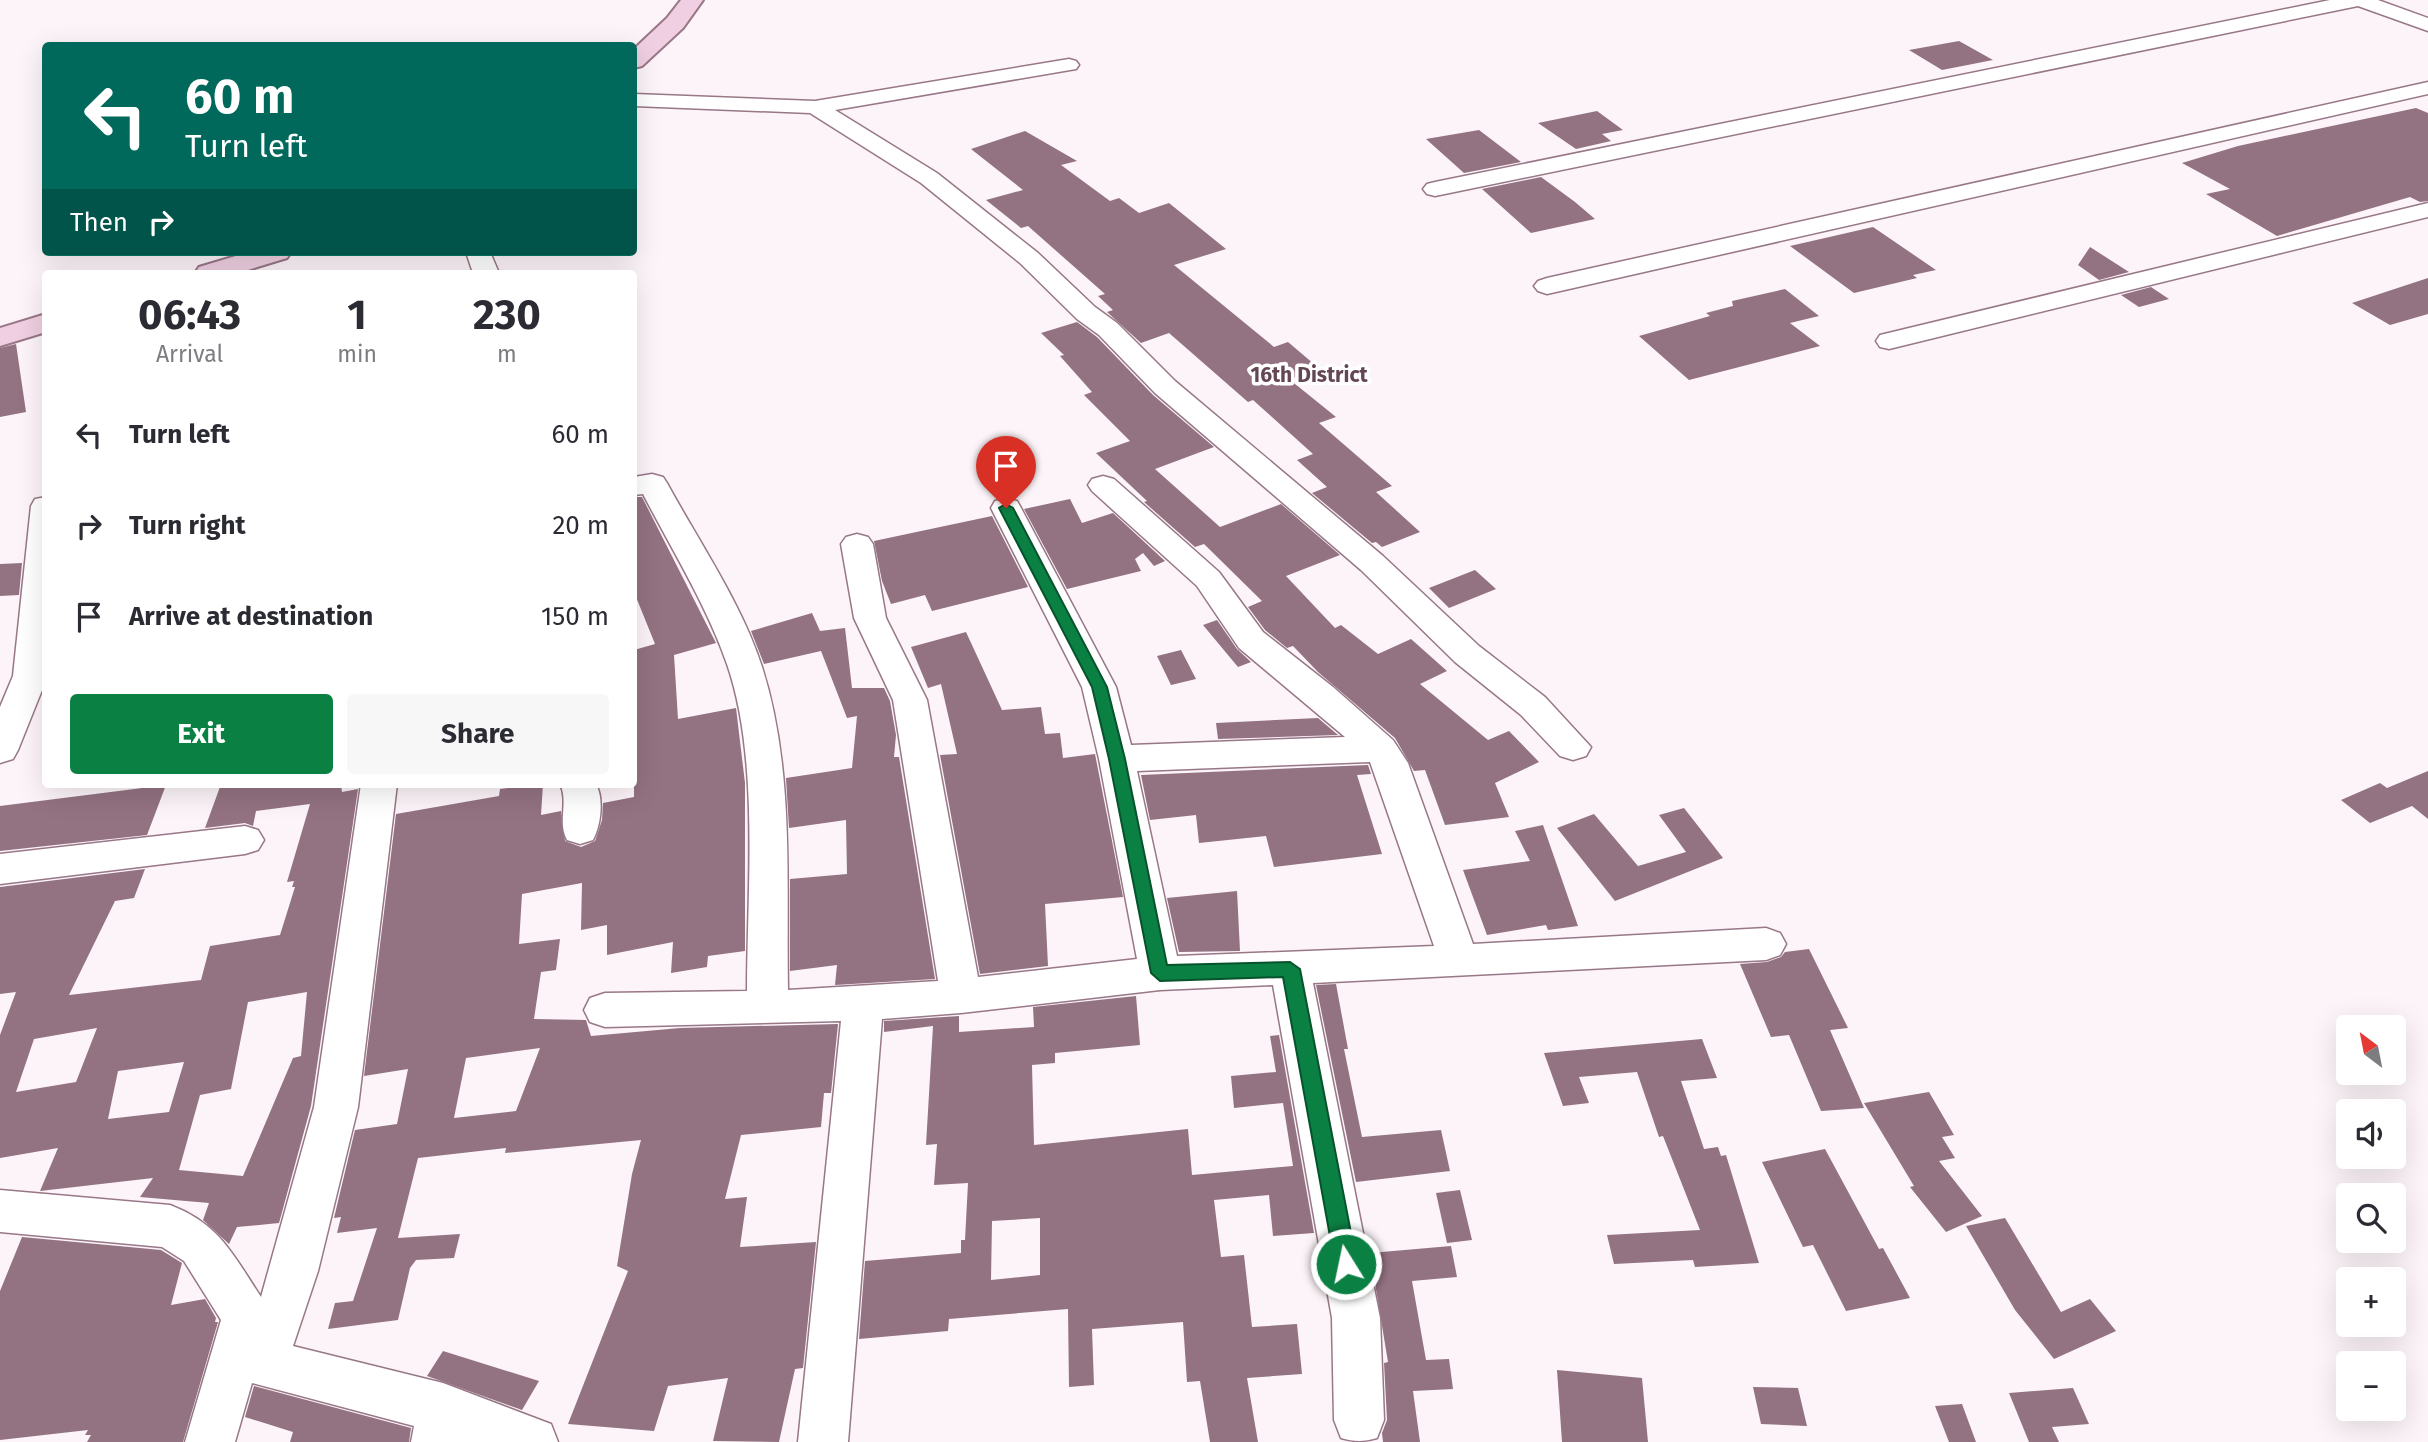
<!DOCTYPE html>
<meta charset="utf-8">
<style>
:root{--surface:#fff;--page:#f7f7f7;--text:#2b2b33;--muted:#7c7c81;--accent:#0b8043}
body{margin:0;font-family:"Fira Sans",sans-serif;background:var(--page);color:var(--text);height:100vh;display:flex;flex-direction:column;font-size:26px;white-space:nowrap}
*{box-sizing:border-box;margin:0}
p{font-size:23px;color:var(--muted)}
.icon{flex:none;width:38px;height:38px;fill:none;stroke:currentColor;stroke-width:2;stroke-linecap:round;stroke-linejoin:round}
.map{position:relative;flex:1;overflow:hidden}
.side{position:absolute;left:42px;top:270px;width:595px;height:518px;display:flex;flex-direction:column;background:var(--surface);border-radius:7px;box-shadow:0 7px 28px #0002}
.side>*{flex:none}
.banner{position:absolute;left:42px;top:42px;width:595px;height:214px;border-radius:7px;box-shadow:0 7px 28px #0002;background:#00695c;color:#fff;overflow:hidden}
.needle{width:46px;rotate:328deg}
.buttons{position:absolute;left:2336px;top:1015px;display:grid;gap:14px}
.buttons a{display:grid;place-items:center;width:70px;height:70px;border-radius:7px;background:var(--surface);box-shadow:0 7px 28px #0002;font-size:35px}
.pin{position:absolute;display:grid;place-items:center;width:60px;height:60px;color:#fff;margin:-72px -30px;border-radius:50% 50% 50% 0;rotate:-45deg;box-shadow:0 0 7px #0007}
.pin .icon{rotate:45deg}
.me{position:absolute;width:77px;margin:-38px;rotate:350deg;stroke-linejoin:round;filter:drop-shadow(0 0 5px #0008)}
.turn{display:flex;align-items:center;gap:24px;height:147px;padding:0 28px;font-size:32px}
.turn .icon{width:91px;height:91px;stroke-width:2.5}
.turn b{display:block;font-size:49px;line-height:60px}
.then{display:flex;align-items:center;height:66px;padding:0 28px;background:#0003;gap:14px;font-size:26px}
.eta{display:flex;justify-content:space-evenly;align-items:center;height:119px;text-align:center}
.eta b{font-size:42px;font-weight:700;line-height:49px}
.cta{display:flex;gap:14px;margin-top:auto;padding:14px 28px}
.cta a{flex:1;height:80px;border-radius:7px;background:var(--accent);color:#fff;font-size:28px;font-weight:700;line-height:80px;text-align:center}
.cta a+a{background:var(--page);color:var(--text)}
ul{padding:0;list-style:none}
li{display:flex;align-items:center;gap:21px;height:91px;padding:0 28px}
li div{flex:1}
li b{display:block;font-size:26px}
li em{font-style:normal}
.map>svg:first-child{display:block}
.building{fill:#937282;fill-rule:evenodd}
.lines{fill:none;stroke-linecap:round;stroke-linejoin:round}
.street-casing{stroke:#987787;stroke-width:3}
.secondary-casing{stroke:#987787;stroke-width:4}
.street{fill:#fff;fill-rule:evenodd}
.secondary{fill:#efcfe1;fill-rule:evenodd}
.route{fill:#0b8043;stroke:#07532c;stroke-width:2}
.labels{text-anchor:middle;stroke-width:7;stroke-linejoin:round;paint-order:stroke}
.far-district-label{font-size:21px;font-weight:bold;fill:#644655;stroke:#fff}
</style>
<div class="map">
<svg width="2428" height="1442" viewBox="0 0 2428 1442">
<rect width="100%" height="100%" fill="#fcf4f8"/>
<path class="building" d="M1959,41L1993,60L1942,70L1909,50Z
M2416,108L2428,113V201L2420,202L2410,197L2277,236L2206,194L2230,189L2182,163L2238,146Z
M1597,111L1623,130L1602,134L1611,141L1576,149L1538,123Z
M1479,130L1521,162L1464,173L1426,139Z
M1025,131L1077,161L1061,165L1110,201L1119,198L1139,213L1169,203L1226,249L1174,265L1274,347L1288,342L1321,370L1289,379L1336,417L1319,423L1392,486L1376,492L1420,532L1382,547L1376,542L1372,543L1312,493L1327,487L1297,460L1313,454L1253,400L1248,402L1169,333L1141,343L1107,312L1113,310L1098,296L1105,294L1028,226L1021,228L986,200L1023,190L971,149Z
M1541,177L1575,202L1595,219L1531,233L1482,189Z
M1873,227L1936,270L1913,275L1917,278L1854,293L1790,246Z
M2090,247L2129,272L2099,280L2078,265Z
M2428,278V314L2390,325L2352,303Z
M2151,287L2169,299L2139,307L2121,295Z
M1785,289L1819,316L1790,323L1820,346L1689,380L1639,336L1710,316L1706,313L1733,306L1732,301Z
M1077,322L1097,337L1153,395L1214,447L1155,469L1220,527L1281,504L1340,555L1286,576L1335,628L1341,625L1378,654L1411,639L1447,671L1420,684L1488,740L1509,731L1539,762L1495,783L1509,817L1445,825L1425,770L1414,771L1395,738L1318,672L1293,646L1287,648L1265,630L1248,607L1262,601L1204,544L1195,547L1144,502L1147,501L1096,453L1130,441L1084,395L1092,392L1060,356L1064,355L1041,333Z
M16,344L26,412L0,417V348Z
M634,497H642L716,643L674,655L678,719L736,708L745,783V951L708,956L707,967L671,973L673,942L607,955V925L581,930L582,883L522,894L519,944L560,939L556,970L541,972L534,1019L586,1020L591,1036L680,1028L838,1024L831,1093H824L821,1127L741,1135L725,1199L747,1197L740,1247L816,1242L803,1368L795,1369L779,1442L713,1441L728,1378L668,1386L654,1431L568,1424L628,1271L617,1266L632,1174L641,1140L505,1153L506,1148L418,1158L398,1238L460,1234L454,1258L416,1260L410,1268L398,1320L328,1329L335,1303L353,1301L377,1228L337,1233L341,1217L334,1218L355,1130L397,1124L408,1069L364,1076L396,814L499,796L500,789L543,784L541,815L561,811L565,841L581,847L595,841L602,820L603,803L634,797V650L655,644L634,592ZM540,1048L516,1111L454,1118L466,1058Z
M1070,499L1082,523L1113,513L1165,561L1154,566L1143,553L1135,559L1141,571L1067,589L1024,509Z
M992,516L1028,587L932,611L925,595L891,604L882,581L874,541Z
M22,563L19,595L0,596V564Z
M1475,570L1496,589L1449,608L1429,588Z
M812,613L820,631L845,628L852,688H884L890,701L896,735L894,757H899L935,979L835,985L837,965L790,971V879L847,874L846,820L789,828L786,778L852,768L857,716L847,718L821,651L764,664L751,631Z
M1217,620L1237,649L1251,662L1238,667L1203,625Z
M966,632L1002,710L1041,707L1045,734L1060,733L1063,758L1095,754L1123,897L1045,904L1048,966L980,974L940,755L957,754L941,684L928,688L911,647Z
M1181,650L1196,679L1171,685L1157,656Z
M1318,718L1338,735L1218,739L1216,723Z
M1368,765L1371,774L1357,775L1382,854L1274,867L1266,836L1199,843L1196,815L1150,820L1141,775Z
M2428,771V819L2412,806L2370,823L2341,800L2380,783L2387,788Z
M221,784H341L342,792L358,789L311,1106L279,1223L237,1227L229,1244L203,1220L209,1203L140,1197L153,1178L40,1191L58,1148L0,1158V1035L16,992L0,994V887L145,869L134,898L115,901L69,995L201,980L210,946L280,935L295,887H292L294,881L287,882L310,804L256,811L253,826L245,823L205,828ZM307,992L301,1056L293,1058L243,1176L179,1170L200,1095L231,1089L248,1002ZM97,1028L76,1082L16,1092L34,1039ZM184,1062L169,1112L108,1119L118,1071Z
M166,785L147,835L0,851V806Z
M1684,808L1723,858L1615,901L1557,828L1594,814L1638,866L1686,852L1659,815Z
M1543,825L1578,926L1548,930L1546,925L1487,935L1463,870L1530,861L1515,831Z
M1237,891L1240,951L1179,952L1167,898Z
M1809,949L1848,1028L1830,1030L1864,1108L1821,1111L1789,1035L1771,1037L1740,964L1767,962L1781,957L1785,952Z
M1336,984L1348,1049H1344L1362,1137L1441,1130L1450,1171L1356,1182L1316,985Z
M1136,996L1140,1045L1055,1053V1063L1032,1065L1034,1145L1188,1129L1192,1175L1293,1166L1283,1103L1234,1108L1231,1076L1276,1072L1270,1036L1279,1035L1314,1233L1273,1236L1269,1195L1214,1200L1221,1257L1244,1255L1252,1327L1297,1324L1302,1374L1247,1378L1258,1442H1210L1200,1381L1187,1382L1183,1322L1092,1329L1094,1385L1069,1387L1068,1309L949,1319L948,1331L859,1339L865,1261L961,1253V1240H965L968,1183L934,1185L937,1144L926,1145L933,1026L884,1032V1021L959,1016V1032L1034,1027L1033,1007ZM1040,1218V1275L991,1280L992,1221Z
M1702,1039L1717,1078L1681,1081L1704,1149L1718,1147L1721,1156L1726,1155L1759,1263L1695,1267L1693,1260L1614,1264L1607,1235L1700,1230L1663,1136L1659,1137L1637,1072L1579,1077L1589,1103L1563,1106L1544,1053Z
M1929,1092L1954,1135L1942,1137L1955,1158L1939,1161L1982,1216L1946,1232L1910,1187L1914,1186L1864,1103Z
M1825,1149L1879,1249L1883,1248L1910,1298L1846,1311L1813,1245L1803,1247L1762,1162Z
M1460,1190L1472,1240L1447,1243L1436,1193Z
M2005,1218L2061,1312L2090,1299L2116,1331L2054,1359L2015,1310L1966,1226Z
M22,1237L161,1250L182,1263L171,1305L205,1299L216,1318L215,1322H218L183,1442H87L91,1435H85L88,1430L0,1440V1291Z
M1451,1246L1457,1277L1412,1281L1426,1360L1449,1359L1453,1389L1413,1391L1420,1442H1383L1382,1433L1387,1420L1384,1363L1388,1362L1370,1253Z
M443,1351L539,1381L522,1410L427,1376Z
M1557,1370L1642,1378L1648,1442H1562Z
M254,1386L411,1428L409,1442H290L293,1432L245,1417Z
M1753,1387L1798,1388L1807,1426L1761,1424Z
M2073,1388L2089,1424L2052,1427L2059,1442H2029L2009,1393Z
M1962,1404L1976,1442H1949L1935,1406Z"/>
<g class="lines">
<g class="street-casing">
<path id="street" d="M2330,0H2378L2428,18V31L2358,6L1435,196L1427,194L1423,189L1427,184L1435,182Z
M1069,59L1076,61L1079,65L1076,69L835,110L937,173L1038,253L1095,307L1117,323L1175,381L1383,556L1479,646L1545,697L1591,747L1586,756L1573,760L1560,756L1521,715L1455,662L1361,570L1155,393L1099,335L1077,319L1020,263L921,183L810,113L634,106V94L815,101Z
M2428,82V94L1547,294L1538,291L1534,286L1538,281L1547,278Z
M2428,203V217L1889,349L1880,347L1876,341L1880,335Z
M466,252H490L499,273H473Z
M652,474L663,477L667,483C699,542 742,604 762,667C795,770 786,883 788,990L938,981L893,700L854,618L841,544L846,537L857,534L868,537L873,544L886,618L927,700L978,977L1137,959L1099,759L1082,687L991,508L995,501L1006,499L1017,501L1021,508L1116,687L1131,745L1345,737L1239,648L1197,586L1092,491L1088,485L1092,479L1103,476L1114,479L1219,572L1263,632L1333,687L1393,740L1408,763L1473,944L1766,928L1780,933L1786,944L1780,955L1766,960L1313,983L1380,1318L1384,1420L1377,1438C1364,1442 1354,1442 1341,1438L1334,1420L1332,1318L1273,985L1160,990L961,1013L882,1019L848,1442H798L841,1021L605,1027L590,1022L584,1010L590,998L605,993L747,991C747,891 760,759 727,664C706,604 672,550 643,494L634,495V477ZM1370,762L1434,946L1177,956L1137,771Z
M46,497V680L18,750L13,759L0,763V707L13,676L31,506L35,499Z
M361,784H397L358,1107L318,1271L293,1346L443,1383L551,1424L558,1442H411L414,1426L252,1383L235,1442H185L221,1320L184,1261L162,1247L0,1232V1190L170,1205C220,1224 233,1255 261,1297L314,1107Z
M560,784H596C604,799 601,825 593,840L580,844L567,840C557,822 569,802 560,784Z
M245,826L258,830L264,840L258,850L245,854L0,884V854Z"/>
</g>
<g class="secondary-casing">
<path id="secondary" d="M681,0H703L683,28L642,66L634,68V49L667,18Z
M249,252H291L287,258L238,273H195L199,267Z
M46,314V332L0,346V328Z"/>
</g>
<use href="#street" class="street"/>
<use href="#secondary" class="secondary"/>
</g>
<path class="route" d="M1006,504L1013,508L1107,687L1125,759L1167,965L1290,962L1300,969L1357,1264L1353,1271L1346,1274L1338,1271L1335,1264L1283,977L1160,981L1151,973L1109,759L1092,687L999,508Z"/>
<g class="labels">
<g class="far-district-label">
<text x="1309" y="382">16th District</text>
</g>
</g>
</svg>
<div class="buttons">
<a><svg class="needle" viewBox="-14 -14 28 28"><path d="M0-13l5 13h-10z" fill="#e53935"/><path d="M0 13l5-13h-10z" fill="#7c7c81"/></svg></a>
<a><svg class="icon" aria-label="sound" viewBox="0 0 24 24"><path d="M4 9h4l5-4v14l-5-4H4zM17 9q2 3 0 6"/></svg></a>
<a><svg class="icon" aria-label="search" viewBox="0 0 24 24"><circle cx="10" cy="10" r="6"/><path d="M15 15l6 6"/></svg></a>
<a>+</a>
<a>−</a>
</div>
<div class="pin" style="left:1006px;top:508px;background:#d93025"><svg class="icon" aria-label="arrive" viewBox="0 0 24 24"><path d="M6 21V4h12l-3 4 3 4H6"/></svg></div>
<svg class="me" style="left:1346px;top:1264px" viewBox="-20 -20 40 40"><circle r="17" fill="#0b8043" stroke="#fff" stroke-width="3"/><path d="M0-11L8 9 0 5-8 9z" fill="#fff"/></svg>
<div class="banner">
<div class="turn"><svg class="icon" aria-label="left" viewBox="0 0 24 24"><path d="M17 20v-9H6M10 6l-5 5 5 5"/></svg><div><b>60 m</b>Turn left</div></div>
<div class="then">Then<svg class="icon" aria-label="right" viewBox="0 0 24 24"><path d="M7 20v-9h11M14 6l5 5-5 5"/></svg></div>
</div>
<section class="side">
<div class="eta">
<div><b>06:43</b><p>Arrival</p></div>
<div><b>1</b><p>min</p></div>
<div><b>230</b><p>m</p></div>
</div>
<ul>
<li><svg class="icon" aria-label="left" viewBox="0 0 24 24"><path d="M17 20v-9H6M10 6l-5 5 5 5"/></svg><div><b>Turn left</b></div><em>60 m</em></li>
<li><svg class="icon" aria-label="right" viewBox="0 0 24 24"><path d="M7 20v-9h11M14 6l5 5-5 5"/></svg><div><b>Turn right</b></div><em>20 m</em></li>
<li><svg class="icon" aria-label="arrive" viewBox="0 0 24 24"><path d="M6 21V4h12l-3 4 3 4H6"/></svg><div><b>Arrive at destination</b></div><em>150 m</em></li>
</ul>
<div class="cta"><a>Exit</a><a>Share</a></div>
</section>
</div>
